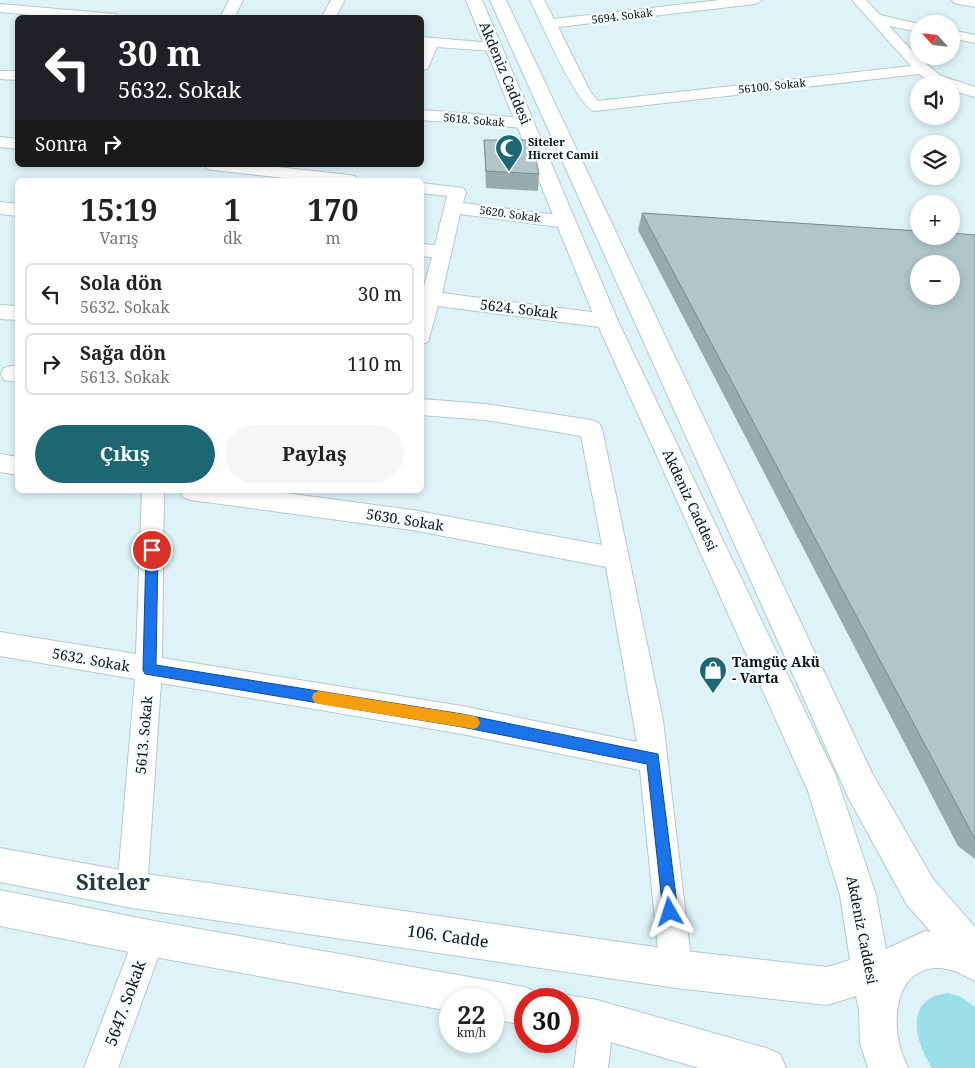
<!DOCTYPE html>
<html lang="tr">
<meta charset="utf-8">
<style>
:root{--surface:#fff;--page:#f6f6f6;--text:#222;--muted:#767676;--line:#e0e0e0;--accent:#1d6772}
body{margin:0;font-family:"Noto Serif",serif;background:var(--page);color:var(--text);height:100vh;display:flex;flex-direction:column;font-size:19px;white-space:nowrap}
*{box-sizing:border-box;margin:0}
p{font-size:16px;color:var(--muted)}
.icon{flex:none;width:28px;height:28px;fill:none;stroke:currentColor;stroke-width:2;stroke-linecap:round;stroke-linejoin:round}
.map{position:relative;flex:1;overflow:hidden}
.sheet{position:absolute;left:15px;top:178px;width:409px;height:315px;display:flex;flex-direction:column;background:var(--surface);border-radius:8px;box-shadow:0 2px 8px #0003}
.sheet>*{flex:none}
.hud{position:absolute;left:15px;top:15px;width:409px;height:152px;border-radius:8px;box-shadow:0 2px 8px #0003;background:#202124;color:#fff;overflow:hidden}
.needle{width:32px;rotate:297deg}
.fabs{position:absolute;left:910px;top:15px;display:grid;gap:10px}
.fabs a{display:grid;place-items:center;width:50px;height:50px;border-radius:50%;background:var(--surface);box-shadow:0 2px 8px #0003;font-size:25px}
.speed{position:absolute;left:439px;top:988px;display:flex;gap:10px;font-size:25px;font-weight:700;text-align:center}
.speed>*{display:grid;place-content:center;width:65px;height:65px;border-radius:50%;background:var(--surface);box-shadow:0 2px 8px #0003;line-height:1}
.speed small{font-size:12px;font-weight:400}
.speed .limit{border:8px solid #d22;background:#fff;color:#111}
.pin{position:absolute;display:grid;place-items:center;width:42px;height:42px;color:#fff;margin:-21px;border:2px solid #fff;border-radius:50%;box-shadow:0 1px 5px #0007}
.me{position:absolute;width:55px;margin:-28px;rotate:354deg;stroke-linejoin:round;filter:drop-shadow(0 0 4px #0008)}
.turn{display:flex;align-items:center;gap:18px;height:105px;padding:0 20px;font-size:22px}
.turn .icon{width:65px;height:65px;stroke-width:2.5}
.turn b{display:block;font-size:35px;line-height:42px}
.then{display:flex;align-items:center;height:48px;padding:0 20px;background:#0003;gap:10px;font-size:19px}
.eta{display:flex;justify-content:space-evenly;align-items:center;height:85px;text-align:center}
.eta b{font-size:30px;font-weight:700;line-height:35px}
.action{display:flex;gap:10px;margin-top:auto;padding:10px 20px}
.action a{flex:1;height:58px;border-radius:30px;background:var(--accent);color:#fff;font-size:20px;font-weight:700;line-height:58px;text-align:center}
.action a+a{background:var(--page);color:var(--text)}
ul{padding:0;list-style:none}
li{display:flex;align-items:center;gap:15px;height:62px;margin:0 10px 8px;padding:0 10px;border:2px solid var(--line);border-radius:8px}
li div{flex:1}
li b{display:block;font-size:19px}
li em{font-style:normal}
.map>svg:first-child{display:block}
.green{fill:#9adee9}
.lines{fill:none;stroke-linecap:round;stroke-linejoin:round}
.street-casing{stroke:#b4c9cd;stroke-width:2}
.secondary-casing{stroke:#b4c9cd;stroke-width:2}
.street{fill:#fff;fill-rule:evenodd}
.secondary{fill:#fff;fill-rule:evenodd}
.wall{fill:#97aaad}
.building{fill:#b0c6c9;stroke:#7b8b8d;fill-rule:evenodd}
.route{fill:#1a73e8;stroke:#114b97}
.slow{fill:#f59e0b}
.labels{text-anchor:middle;stroke-width:5;stroke-linejoin:round;paint-order:stroke}
.far-street-label{font-size:11px;fill:#091112;stroke:#f5fdff}
.far-poi-label{font-size:11px;font-weight:bold;fill:#091112;stroke:#f5fdff;text-anchor:start}
.street-label{font-size:14px;fill:#091112;stroke:#f5fdff}
.poi-label{font-size:14px;font-weight:bold;fill:#091112;stroke:#f5fdff;text-anchor:start}
.near-street-label{font-size:16px;fill:#091112;stroke:#f5fdff}
.near-district-label{font-size:22px;font-weight:bold;fill:#283a3d;stroke:#f5fdff}
</style>
<div class="map">
<svg width="975" height="1068" viewBox="0 0 975 1068">
<rect width="100%" height="100%" fill="#ddf3f7"/>
<path class="green" d="M948,993L961,997L975,1007V1068H932C915,1042 903,998 948,993Z"/>
<g class="lines">
<g class="street-casing">
<path id="street" d="M229,0H243L234,18H220Z
M331,0H345L335,18H321Z
M530,0H544L554,19L720,0H762L755,4L558,27L590,91L598,101L911,66L852,0H866L880,15L919,24V32L889,26L918,57L941,76L975,87V97L951,90V84H933L919,74L594,111C577,106 540,20 530,0Z
M952,0H975V7L954,3Z
M0,4L115,14L122,18H62L0,12Z
M951,30L975,35V43L951,38Z
M421,37L494,43L501,47L494,51L437,47L428,68L421,72L423,45H421Z
M0,71H18V80L0,79Z
M421,110L526,118L534,123L526,128L421,120Z
M0,137L18,139V149L0,147Z
M205,165H259L349,175L355,176L357,180H302L213,170L207,169Z
M421,183L463,188L466,192L463,203L566,216L572,218L575,222L572,226L566,228L460,214L442,293L607,314L614,316L617,321L614,326L607,328L438,306L428,342L421,344V297L432,257L421,256V244L435,245L447,196L421,193Z
M0,202L18,204V216L0,214Z
M0,305L18,306V320L0,319Z
M11,366H18V382L4,380L1,374L4,368Z
M421,399L486,404L591,420L599,423L602,429L663,720L692,969L687,980L676,985L665,980L660,969L640,770L462,734L161,683L147,890L143,901L132,905L121,901L117,890L135,679L0,656V632L136,654L142,490H164L162,658L462,706L637,742L606,567L412,530L191,500L183,497L180,490H263L412,510L602,545L581,436L486,420L421,415Z
M0,454L18,457V475L0,472Z
M149,922L160,927L165,938L118,1068H84L138,927Z
M597,1002L609,1007L614,1019L608,1068H574L580,1019L585,1007Z"/>
</g>
<g class="secondary-casing">
<path id="secondary" d="M466,0H482L618,321L836,776L876,895L886,949L925,931L931,932L907,905L848,797L490,0H506L872,773L933,879L975,927V981C966,977 956,970 947,969C902,961 891,1008 899,1043C900,1051 905,1060 908,1068H868L860,1043L859,1011L856,996L827,1005L676,988L132,908L0,882V848L132,872L676,950L827,967L850,960L840,895L808,791L596,321Z
M0,890L149,920L525,987L538,993L541,999H525V1025L492,1019V999H450V1011L149,956L0,926Z
M568,995L597,1000L766,1048L780,1054L786,1068H699L597,1038L568,1033V999H559Z"/>
</g>
<use href="#street" class="street"/>
<use href="#secondary" class="secondary"/>
</g>
<path class="wall" d="M484,140L539,174L538,191L486,188Z
M642,213L975,235V859L958,846L638,230Z"/>
<path class="building" d="M484,140H532L539,174L486,171Z
M642,213L919,231V236H951V233L975,235V839ZM919,264H951V296H919Z"/>
<path class="route" d="M152,545L158,550L156,665L462,714L658,754L678,912L676,917L670,919L665,917L663,912L647,764L462,727L145,674L143,670L146,550Z"/>
<path class="slow" d="M319,691L474,716L478,718L480,723L478,727L474,729L319,704L314,702L312,697L314,693Z"/>
<defs>
<g id="mosque-pin" transform="scale(1.4375)"><path d="M0 17L-7.5 6A9.5 9.5 0 1 1 7.5 6Z" fill="#1d6772" stroke="#f5fdff"/><path d="M3.5-4.9A6 6 0 1 0 3.5 4.9A5 5 0 1 1 3.5-4.9Z" fill="#fff"/></g>
<g id="shop-pin" transform="scale(1.4375)"><path d="M0 17L-7.5 6A9.5 9.5 0 1 1 7.5 6Z" fill="#1d6772" stroke="#f5fdff"/><path d="M-5-2.5h2.3a2.7 3.5 0 0 1 5.4 0H5L5.5 6h-11ZM-1.5-2.5h3a1.5 2.3 0 0 0-3 0Z" fill="#fff"/></g>
</defs>
<g fill-rule="evenodd">
<use href="#mosque-pin" x="509" y="148"/>
<use href="#shop-pin" x="713" y="670"/>
</g>
<g class="labels">
<g class="far-street-label">
<text transform="translate(622 16) rotate(-7)" y="4">5694. Sokak</text>
<text transform="translate(772 86) rotate(-6)" y="4">56100. Sokak</text>
<text transform="translate(474 120) rotate(5)" y="4">5618. Sokak</text>
<text transform="translate(510 214) rotate(8)" y="4">5620. Sokak</text>
</g>
<g class="far-poi-label">
<text x="528" y="146">Siteler<tspan x="528" dy="13">Hicret Camii</tspan></text>
</g>
<g class="street-label">
<text transform="translate(505 73) rotate(67)" y="5">Akdeniz Caddesi</text>
<text transform="translate(519 309) rotate(7)" y="5">5624. Sokak</text>
<text transform="translate(690 500) rotate(65)" y="5">Akdeniz Caddesi</text>
<text transform="translate(405 520) rotate(9)" y="5">5630. Sokak</text>
<text transform="translate(91 660) rotate(10)" y="5">5632. Sokak</text>
<text transform="translate(144 735) rotate(-85)" y="5">5613. Sokak</text>
<text transform="translate(862 930) rotate(79)" y="5">Akdeniz Caddesi</text>
</g>
<g class="poi-label">
<text x="732" y="667">Tamgüç Akü<tspan x="732" dy="16">- Varta</tspan></text>
</g>
<g class="near-street-label">
<text transform="translate(448 936) rotate(8)" y="6">106. Cadde</text>
<text transform="translate(125 1003) rotate(-70)" y="6">5647. Sokak</text>
</g>
<g class="near-district-label">
<text x="113" y="890">Siteler</text>
</g>
</g>
</svg>
<div class="fabs">
<a><svg class="needle" viewBox="-14 -14 28 28"><path d="M0-13l5 13h-10z" fill="#e53935"/><path d="M0 13l5-13h-10z" fill="#767676"/></svg></a>
<a><svg class="icon" aria-label="sound" viewBox="0 0 24 24"><path d="M4 9h4l5-4v14l-5-4H4zM17 9q2 3 0 6"/></svg></a>
<a><svg class="icon" aria-label="layers" viewBox="0 0 24 24"><path d="M12 4l9 5-9 5-9-5zM3 14l9 5 9-5"/></svg></a>
<a>+</a>
<a>−</a>
</div>
<div class="speed"><div>22<small>km/h</small></div><div class="limit">30</div></div>
<div class="pin" style="left:152px;top:550px;background:#d93025"><svg class="icon" aria-label="arrive" viewBox="0 0 24 24"><path d="M6 21V4h12l-3 4 3 4H6"/></svg></div>
<svg class="me" style="left:670px;top:912px" viewBox="-20 -20 40 40"><path d="M0-17L14 15 0 8-14 15z" fill="#1a73e8" stroke="#fff" stroke-width="4"/></svg>
<div class="hud">
<div class="turn"><svg class="icon" aria-label="left" viewBox="0 0 24 24"><path d="M17 20v-9H6M10 6l-5 5 5 5"/></svg><div><b>30 m</b>5632. Sokak</div></div>
<div class="then">Sonra<svg class="icon" aria-label="right" viewBox="0 0 24 24"><path d="M7 20v-9h11M14 6l5 5-5 5"/></svg></div>
</div>
<section class="sheet">
<div class="eta">
<div><b>15:19</b><p>Varış</p></div>
<div><b>1</b><p>dk</p></div>
<div><b>170</b><p>m</p></div>
</div>
<ul>
<li><svg class="icon" aria-label="left" viewBox="0 0 24 24"><path d="M17 20v-9H6M10 6l-5 5 5 5"/></svg><div><b>Sola dön</b><p>5632. Sokak</p></div><em>30 m</em></li>
<li><svg class="icon" aria-label="right" viewBox="0 0 24 24"><path d="M7 20v-9h11M14 6l5 5-5 5"/></svg><div><b>Sağa dön</b><p>5613. Sokak</p></div><em>110 m</em></li>
</ul>
<div class="action"><a>Çıkış</a><a>Paylaş</a></div>
</section>
</div>
